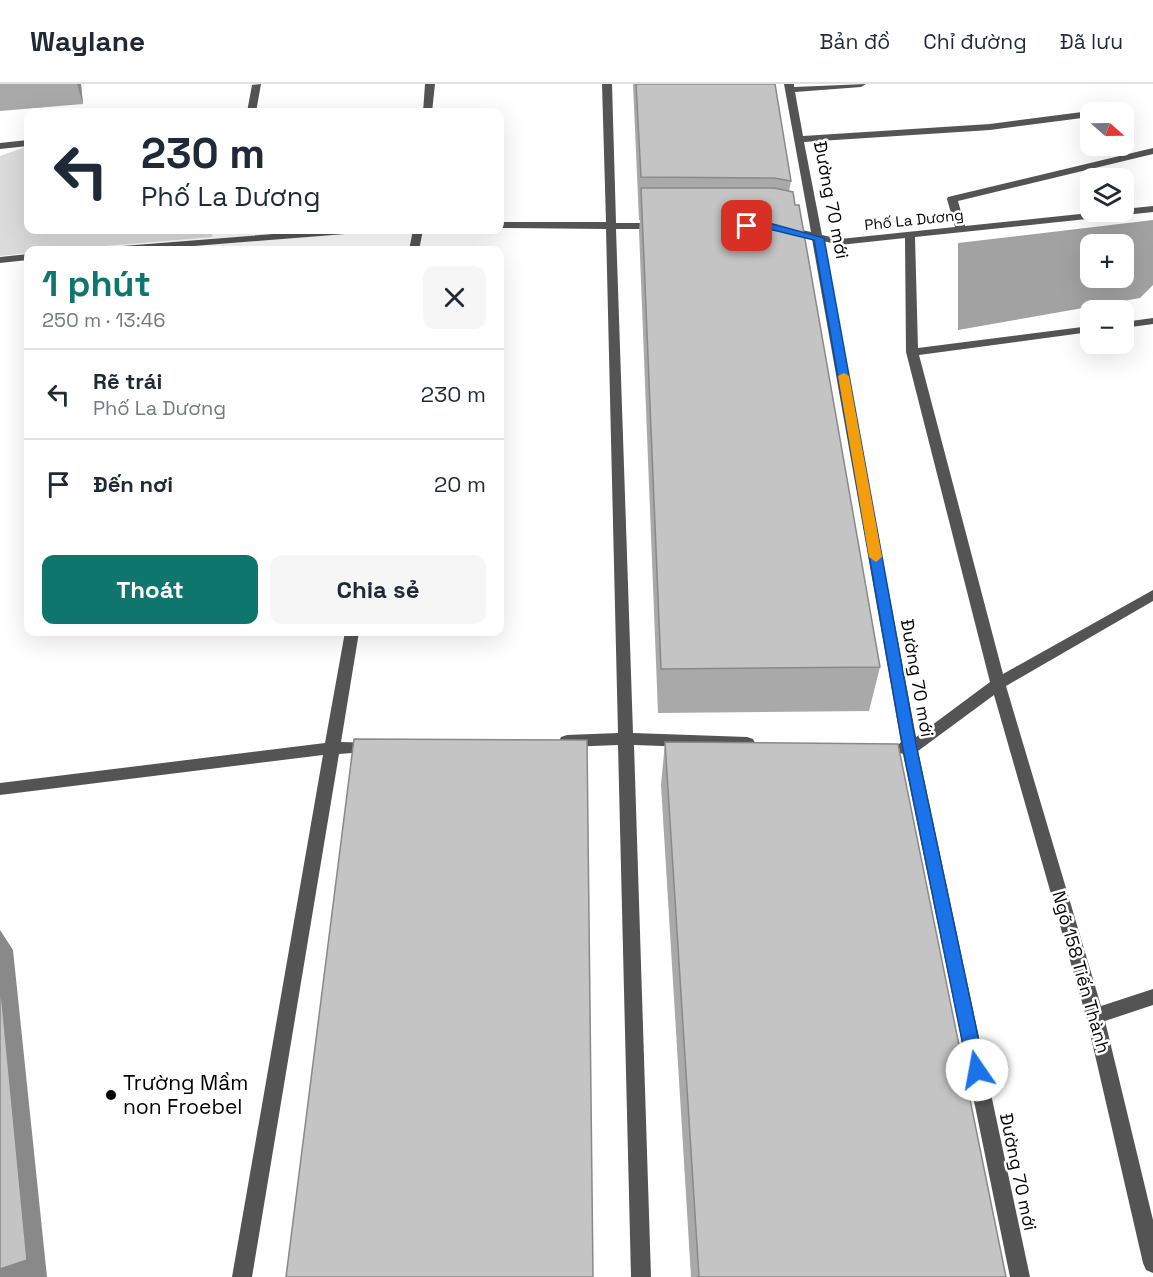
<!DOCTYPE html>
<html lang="vi">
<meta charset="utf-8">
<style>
:root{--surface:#fff;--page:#f6f6f7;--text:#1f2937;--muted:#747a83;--line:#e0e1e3;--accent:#0f766e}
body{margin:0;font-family:"Space Grotesk",sans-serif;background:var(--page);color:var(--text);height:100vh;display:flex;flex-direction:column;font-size:22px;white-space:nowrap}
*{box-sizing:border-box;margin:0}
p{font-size:20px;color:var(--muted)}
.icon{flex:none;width:33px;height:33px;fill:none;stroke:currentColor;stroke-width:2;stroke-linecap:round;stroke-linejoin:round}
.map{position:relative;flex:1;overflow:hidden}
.panel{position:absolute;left:24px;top:162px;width:480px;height:390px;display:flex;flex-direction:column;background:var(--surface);border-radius:12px;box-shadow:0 6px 24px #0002}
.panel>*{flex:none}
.guide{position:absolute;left:24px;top:24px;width:480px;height:126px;border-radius:12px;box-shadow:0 6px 24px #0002;background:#fff;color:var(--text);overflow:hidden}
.needle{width:39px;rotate:110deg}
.controls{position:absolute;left:1080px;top:18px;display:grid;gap:12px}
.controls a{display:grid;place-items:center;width:54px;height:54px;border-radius:12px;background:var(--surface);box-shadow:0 6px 24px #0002;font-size:30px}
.pin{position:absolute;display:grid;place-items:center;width:51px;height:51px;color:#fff;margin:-26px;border-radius:12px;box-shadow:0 3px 9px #0006}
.me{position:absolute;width:66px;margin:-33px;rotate:348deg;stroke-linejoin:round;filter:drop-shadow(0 0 4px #0008)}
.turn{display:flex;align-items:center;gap:21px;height:126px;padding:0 18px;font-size:27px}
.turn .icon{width:78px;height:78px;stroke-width:2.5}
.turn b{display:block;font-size:42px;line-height:51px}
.round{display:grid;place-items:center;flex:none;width:63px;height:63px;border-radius:12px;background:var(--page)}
.summary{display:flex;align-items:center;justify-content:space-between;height:102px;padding:0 18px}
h1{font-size:36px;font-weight:700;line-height:45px;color:var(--accent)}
.primary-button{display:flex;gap:12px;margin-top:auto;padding:12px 18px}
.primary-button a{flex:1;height:69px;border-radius:12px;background:var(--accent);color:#fff;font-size:24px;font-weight:700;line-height:69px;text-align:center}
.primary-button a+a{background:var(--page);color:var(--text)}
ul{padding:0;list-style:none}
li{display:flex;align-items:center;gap:18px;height:90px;padding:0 18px;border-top:2px solid var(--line)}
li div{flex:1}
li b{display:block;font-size:22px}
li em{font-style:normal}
header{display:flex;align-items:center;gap:36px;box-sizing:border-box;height:84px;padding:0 30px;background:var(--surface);border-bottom:2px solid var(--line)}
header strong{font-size:28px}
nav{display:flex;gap:33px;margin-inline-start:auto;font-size:21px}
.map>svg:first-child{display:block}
.green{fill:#dbdbdb}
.water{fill:#a2a2a2;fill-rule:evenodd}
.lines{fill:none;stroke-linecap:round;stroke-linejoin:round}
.minor{fill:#545454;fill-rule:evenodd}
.wall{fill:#a9a9a9}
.shaded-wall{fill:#898989}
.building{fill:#c4c4c4;stroke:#898989;stroke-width:1.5}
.route{fill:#1a73e8;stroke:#114b97;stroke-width:1.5}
.slow{fill:#f59e0b}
.poi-dot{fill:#000;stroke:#fff;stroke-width:2}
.labels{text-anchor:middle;stroke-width:5;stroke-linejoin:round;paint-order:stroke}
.far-street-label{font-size:15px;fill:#000;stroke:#fff}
.street-label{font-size:18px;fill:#000;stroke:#fff}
.near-poi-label{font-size:21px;fill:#000;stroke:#fff;text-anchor:start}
</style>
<header>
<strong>Waylane</strong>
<nav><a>Bản đồ</a><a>Chỉ đường</a><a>Đã lưu</a></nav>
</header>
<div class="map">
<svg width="1153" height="1193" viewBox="0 0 1153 1193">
<rect width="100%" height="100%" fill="#fff"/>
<path class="green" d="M28,62V146H213L212,153L58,166H28V169L0,172V72Z"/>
<path class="water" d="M1153,136V201L1140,214L958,246V159ZM1090,160H1124V194H1090Z"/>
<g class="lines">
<path class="minor" d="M261,0L256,28H247L252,1Z
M425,0H435L432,28H423Z
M602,0H612L616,139H659L664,142L659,145H616L633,649L747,653L753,655L755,659L753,663L747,665L634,661L651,1193H631L618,661L567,663L561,661L559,657L561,653L567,651L618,649L606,145L500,144V138H606Z
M784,0H794V3L866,0L861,3L795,8L803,52L990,40L1090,27L1094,28H1090V33L990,46L804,58L822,151L840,155L955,143L947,115L948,113L1153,64V70L958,117L965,142L1099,128H1124V125L1153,122V128L915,153L918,264L1090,242V248L919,271L1003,590L1153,506V517L1006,602L1101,922L1153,905V921L1105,937L1153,1136V1189L1146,1186L1143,1179L1086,932L994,611L918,667L1030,1193H1010L903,670L897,668L895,664L901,658L812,155L779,145L784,142L811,148ZM905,154L906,268L990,598L916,653L823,157L840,161Z
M1110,25L1115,28H1099L1101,26Z
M28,56V62L0,65V59Z
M324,146H363L358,149L144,166H105L110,163Z
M413,146H423L419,166H409Z
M28,170V176L0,179V173Z
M1153,234V240L1124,244V238Z
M345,548H359L341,658L378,659L380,663L378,667L339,670L252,1193H232L323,671L0,711V699L325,659Z"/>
</g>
<path class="wall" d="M0,0H81L83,20L0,27Z
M633,0H775L791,97L789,108L880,583L869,627L658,629L639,147L640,136H639Z
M665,658L1006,1193H691L661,701Z"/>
<path class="shaded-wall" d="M77,0H81L83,20Z
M0,846L13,866L47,1193H0Z"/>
<path class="building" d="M636,0H775L791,97L774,94L641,93Z
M641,104H774L793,108L795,121H799L880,583L661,585Z
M354,655L587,656L593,1193H286Z
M665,658L898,660L1006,1193H699Z
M0,896L27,1176L0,1185Z"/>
<path class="route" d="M769,139L824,154L917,665L985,986L983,992L977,994L971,992L968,986L903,665L814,156L769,145H747L742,142L747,139Z"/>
<path class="slow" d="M844,289L849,292L882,473L876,478L869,473L838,292Z"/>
<circle class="poi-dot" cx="111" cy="1011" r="6"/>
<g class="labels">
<g class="far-street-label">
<text transform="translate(914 136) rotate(-6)" y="5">Phố La Dương</text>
</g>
<g class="street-label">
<text transform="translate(831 116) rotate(79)" y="6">Đường 70 mới</text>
<text transform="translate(917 594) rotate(80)" y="6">Đường 70 mới</text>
<text transform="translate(1081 888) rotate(74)" y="6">Ngõ 158 Tiến Thành</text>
<text transform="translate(1018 1088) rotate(78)" y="6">Đường 70 mới</text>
</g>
<g class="near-poi-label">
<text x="123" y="1006">Trường Mầm<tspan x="123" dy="24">non Froebel</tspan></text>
</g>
</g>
</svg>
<div class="controls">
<a><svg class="needle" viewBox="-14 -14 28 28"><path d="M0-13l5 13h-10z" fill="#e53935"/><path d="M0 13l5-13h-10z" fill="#747a83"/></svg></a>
<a><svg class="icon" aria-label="layers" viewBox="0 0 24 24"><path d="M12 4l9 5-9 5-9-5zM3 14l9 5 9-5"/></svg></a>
<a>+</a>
<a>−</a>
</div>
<div class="pin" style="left:747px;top:142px;background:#d93025"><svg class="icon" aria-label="arrive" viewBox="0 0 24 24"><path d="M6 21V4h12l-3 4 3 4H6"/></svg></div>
<svg class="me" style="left:977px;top:986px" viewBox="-20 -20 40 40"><circle r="19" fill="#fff"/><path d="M0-13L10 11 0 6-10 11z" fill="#1a73e8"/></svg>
<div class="guide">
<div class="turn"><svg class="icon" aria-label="left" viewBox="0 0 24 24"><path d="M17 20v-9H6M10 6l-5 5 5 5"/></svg><div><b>230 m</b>Phố La Dương</div></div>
</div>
<section class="panel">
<div class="summary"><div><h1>1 phút</h1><p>250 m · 13:46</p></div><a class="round"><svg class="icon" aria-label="close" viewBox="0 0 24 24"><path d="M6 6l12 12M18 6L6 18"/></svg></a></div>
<ul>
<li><svg class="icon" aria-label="left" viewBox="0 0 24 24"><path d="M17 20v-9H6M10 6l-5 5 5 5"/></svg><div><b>Rẽ trái</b><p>Phố La Dương</p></div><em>230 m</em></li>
<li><svg class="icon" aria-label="arrive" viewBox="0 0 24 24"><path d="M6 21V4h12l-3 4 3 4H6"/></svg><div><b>Đến nơi</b></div><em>20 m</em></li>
</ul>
<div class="primary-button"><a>Thoát</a><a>Chia sẻ</a></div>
</section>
</div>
